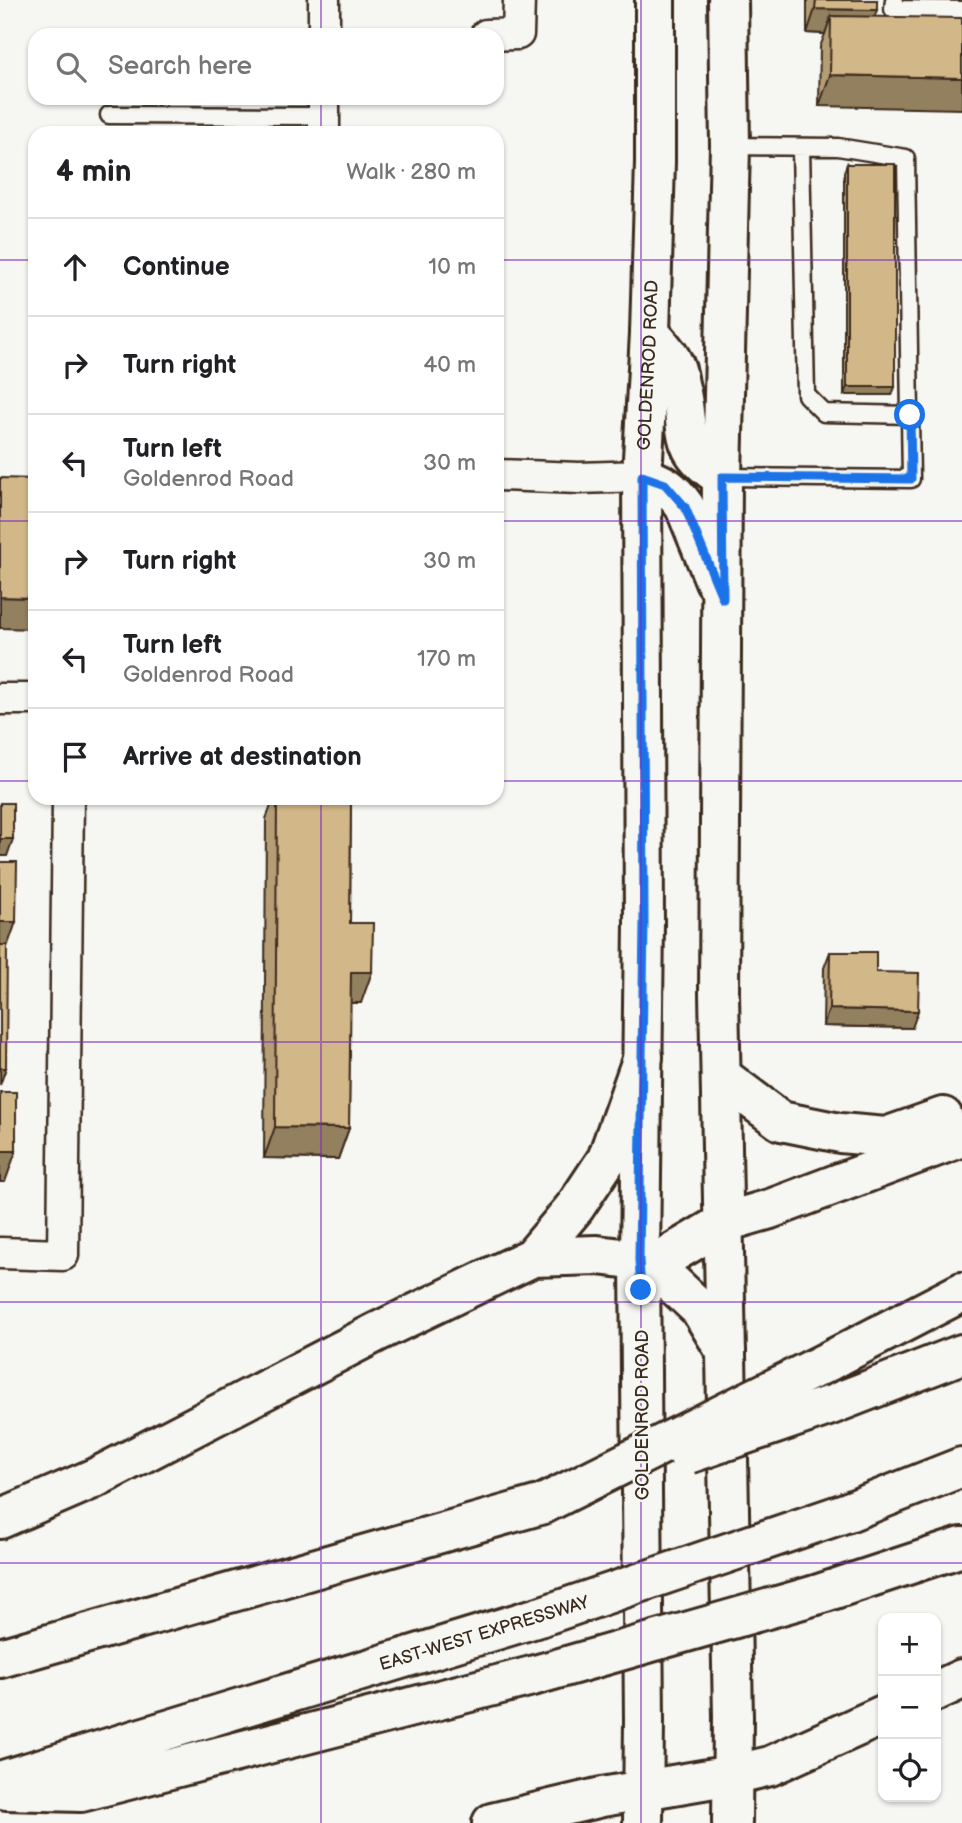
<!DOCTYPE html>
<meta charset="utf-8">
<style>
body{margin:0;font-family:"Balsamiq Sans",sans-serif;background:#f2f2f2;color:#202124}
.controls{position:absolute;right:21px;bottom:21px;display:grid;overflow:hidden;border-radius:14px;box-shadow:0 2px 5px #0004}
.controls button{width:63px;height:63px;display:grid;place-items:center;padding:0;border:0;border-bottom:2px solid #e0e0e0;background:#fff;color:#202124;font:35px sans-serif}
.stop{position:absolute;width:21px;height:21px;margin:-16px;border:5px solid #1a73e8;border-radius:50%;background:#fff}
.stop.end{background:#1a73e8;border-color:#fff;box-shadow:0 2px 7px #0008}
.list{margin:0;padding:0;list-style:none}
h2{display:flex;justify-content:space-between;align-items:center;height:91px;margin:0;padding:0 28px;font-size:30px}
h2 small{font-size:23px;font-weight:400;color:#757577}
.list li{display:grid;grid-template-columns:46px 1fr auto;gap:21px;align-items:center;box-sizing:border-box;height:98px;padding:0 28px;border-top:2px solid #e0e0e0}
.list b{display:block;font-size:26px;white-space:nowrap}
.list p{margin:0;font-size:23px;white-space:nowrap;color:#757577}
.list em{font-size:23px;font-style:normal;color:#757577}
.icon{flex:none;width:38px;height:38px;fill:none;stroke:currentColor;stroke-width:2;stroke-linecap:round;stroke-linejoin:round}
.map{position:relative;flex:none;width:962px;height:1823px;overflow:hidden}
.search{position:absolute;background:#fff;box-shadow:0 2px 5px #0004;left:28px;top:28px;width:476px;height:77px;display:flex;align-items:center;gap:18px;box-sizing:border-box;padding:0 24px;border-radius:21px;color:#757577;font-size:26px}
.panel{position:absolute;background:#fff;box-shadow:0 2px 5px #0004;left:28px;top:126px;width:476px;height:679px;border-radius:21px}
.map>svg:first-child{display:block}
</style>
<div class="map">
<svg width="962" height="1823" viewBox="0 0 962 1823">
<rect width="100%" height="100%" fill="#f6f6f2"/>
<filter id="ink" filterUnits="userSpaceOnUse"><feTurbulence type="fractalNoise" baseFrequency=".0143" numOctaves="2"/><feDisplacementMap in="SourceGraphic" scale="14" xChannelSelector="R" yChannelSelector="G"/><feConvolveMatrix kernelMatrix="1 2 1 2 8 2 1 2 1" color-interpolation-filters="sRGB"/></filter>
<g filter="url(#ink)">
<g fill="none" stroke-linecap="round" stroke-linejoin="round">
<g stroke="#3b2a1e" stroke-width="21">
<path id="service" d="M894 0 893 9 962 10
M109 115 324 116
M801 147 806 395 824 413 910 415
M722 477 911 479 906 158 838 147 730 146"/>
</g>
<g stroke="#3b2a1e" stroke-width="35">
<path id="minor" d="M324 35V0
M486 35 518 34 519 0
M324 133V98
M497 475 579 478 642 476
M0 699H35
M0 1253 63 1255 68 798"/>
</g>
<g stroke="#3b2a1e" stroke-width="44">
<g id="secondary">
<path d="M728 0 730 146 722 477 719 993 733 1717 732 1823"/>
<path d="M650 333C657 342 668 352 673 363 677 369 678 377 679 384 691 428 675 448 722 477"/>
<path d="M642 476C664 484 672 488 685 507L715 581"/>
<path id="s1" d="M643 1823 644 1720 640 1260 644 923 642 476 650 333 655 162V0"/>
</g>
</g>
<g stroke="#3b2a1e" stroke-width="44">
<path id="motorway" d="M721 1076 781 1121 840 1133 886 1137 943 1117
M533 1257 575 1207 607 1159 643 1057
M643 1288 666 1257 725 1222 770 1209 962 1137
M827 1362 962 1292
M828 1406 962 1354
M848 1512 962 1467
M0 1519 95 1478 377 1332 533 1257 597 1255 640 1260 657 1269 700 1309 726 1352
M816 1595 962 1547
M0 1658 543 1504
M936 1691 962 1679
M0 1781 542 1616
M6 1790 81 1792 532 1676
M492 1823 602 1797 732 1775 770 1766 883 1715"/>
</g>
<use href="#service" stroke="#f6f6f2" stroke-width="16"/>
<use href="#minor" stroke="#f6f6f2" stroke-width="30"/>
<use href="#secondary" stroke="#f6f6f2" stroke-width="38"/>
<use href="#motorway" stroke="#f6f6f2" stroke-width="38"/>
<g stroke="#3b2a1e" stroke-width="44" stroke-linecap="butt">
<path id="motorway-bridge" d="M688 1454 828 1406
M543 1504 827 1362
M542 1616 848 1512
M532 1676 816 1595"/>
</g>
<use href="#motorway-bridge" stroke="#f6f6f2" stroke-width="38"/>
</g>
<path fill="#b59d75" stroke="#3b2a1e" stroke-width="2" d="M807 0H877L819 106 820 47 825 34 807 33Z
M847 164 892 395H844V172Z
M274 798H351L350 923 361 1003H350L349 1128 338 1159 264 1158 266 819Z
M830 952 876 972 912 1028 823 1026 824 968Z"/>
<path fill="#93805f" stroke="#3b2a1e" stroke-width="2" d="M815 9 877 10 868 34 831 16 825 34 807 33Z
M830 75 962 78V109L819 106Z
M847 387H895L892 395H844Z
M0 597 35 598V629L0 628Z
M0 839H13L7 856H0Z
M0 922H16L5 953H0Z
M351 972H372L361 1003H340Z
M829 1009 918 1011 912 1028 823 1026Z
M0 1068H6L0 1085Z
M275 1127 349 1128 338 1159 264 1158Z
M0 1151H16L5 1182H0Z"/>
<path fill="#d2b788" stroke="#3b2a1e" stroke-width="2" d="M816 0H877V10L815 9Z
M831 16 962 18V78L830 75Z
M847 164H895V387H847Z
M0 478 35 479V598L0 597Z
M277 798H351L350 923H373L372 972H351L349 1128 275 1127Z
M0 803H13V839H0Z
M0 862H17L16 922H0Z
M0 945H7L6 1068H0Z
M830 952H876V972L919 973 918 1011 829 1009Z
M0 1092H16V1151H0Z"/>
</g>
<g fill="none" stroke-linecap="round" stroke-linejoin="round" filter="url(#ink)">
<path stroke="#1a73e8" stroke-width="9" d="M641 1290 639 1260 644 923 642 476 665 484 685 507 723 599 722 477 911 479 910 415"/>
</g>
<path fill="none" stroke="#7b2cbf" stroke-width="2" stroke-opacity="0.55" d="M321 0V35M641 0V1823M321 98V133M0 260H35M497 260H962M0 521H35M497 521H962M0 781H35M497 781H962M321 798V1823M0 1042H962M0 1302H962M0 1563H962"/>
<g text-anchor="middle" stroke-width="5" stroke-linejoin="round" paint-order="stroke">
<g font-size="18" fill="#3b2a1e" stroke="#f6f6f2">
<text dy="6" stroke="none"><textPath href="#s1" startOffset="1458">GOLDENROD ROAD</textPath></text>
<text transform="translate(642 1415) rotate(-90)" y="6">GOLDENROD ROAD</text>
<text transform="translate(484 1633) rotate(-17)" y="6">EAST-WEST EXPRESSWAY</text>
</g>
</g>
</svg>
<div class="controls">
<button>+</button>
<button>−</button>
<button><svg class="icon" aria-label="locate" viewBox="0 0 24 24"><circle cx="12" cy="12" r="6"/><path d="M12 2v4M12 18v4M2 12h4M18 12h4"/></svg></button>
</div>
<div class="stop" style="left:910px;top:415px"></div>
<div class="stop end" style="left:641px;top:1290px"></div>
<div class="search"><svg class="icon" aria-label="search" viewBox="0 0 24 24"><circle cx="10" cy="10" r="6"/><path d="M15 15l6 6"/></svg>Search here</div>
<section class="panel">
<h2>4 min<small>Walk · 280 m</small></h2>
<ul class="list">
<li><svg class="icon" aria-label="ahead" viewBox="0 0 24 24"><path d="M12 20V5M6 11l6-6 6 6"/></svg><div><b>Continue</b></div><em>10 m</em></li>
<li><svg class="icon" aria-label="right" viewBox="0 0 24 24"><path d="M7 20v-9h11M14 6l5 5-5 5"/></svg><div><b>Turn right</b></div><em>40 m</em></li>
<li><svg class="icon" aria-label="left" viewBox="0 0 24 24"><path d="M17 20v-9H6M10 6l-5 5 5 5"/></svg><div><b>Turn left</b><p>Goldenrod Road</p></div><em>30 m</em></li>
<li><svg class="icon" aria-label="right" viewBox="0 0 24 24"><path d="M7 20v-9h11M14 6l5 5-5 5"/></svg><div><b>Turn right</b></div><em>30 m</em></li>
<li><svg class="icon" aria-label="left" viewBox="0 0 24 24"><path d="M17 20v-9H6M10 6l-5 5 5 5"/></svg><div><b>Turn left</b><p>Goldenrod Road</p></div><em>170 m</em></li>
<li><svg class="icon" aria-label="arrive" viewBox="0 0 24 24"><path d="M6 21V4h12l-3 4 3 4H6"/></svg><div><b>Arrive at destination</b></div></li>
</ul>
</section>
</div>
